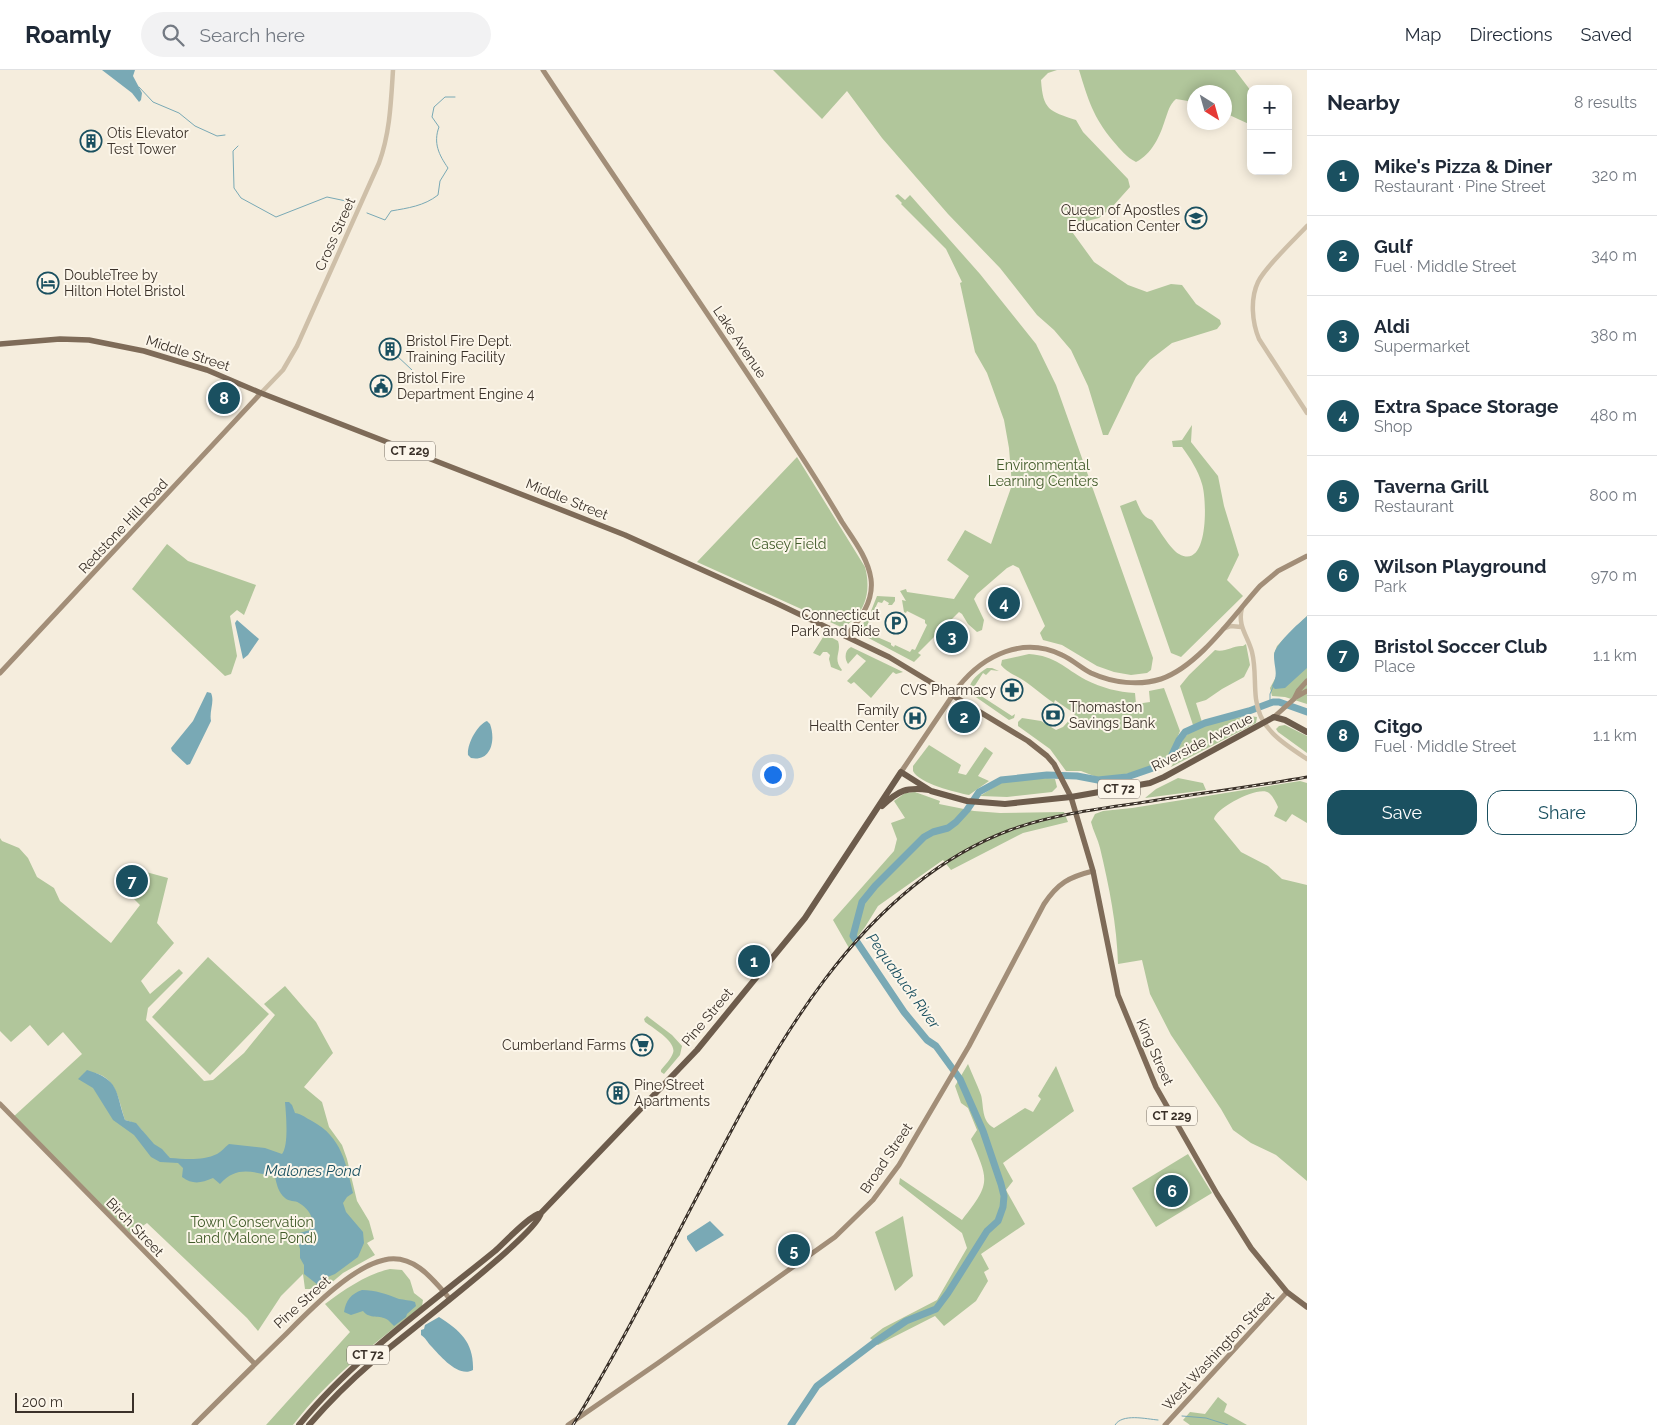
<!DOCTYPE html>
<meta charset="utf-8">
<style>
body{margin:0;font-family:Raleway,sans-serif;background:#f2f2f3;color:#1f2937}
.controls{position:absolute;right:15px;top:15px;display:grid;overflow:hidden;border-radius:10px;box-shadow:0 2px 12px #0003}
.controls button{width:45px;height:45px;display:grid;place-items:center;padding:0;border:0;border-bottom:1px solid #e0e1e3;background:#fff;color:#1f2937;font:25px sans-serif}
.compass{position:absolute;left:1187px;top:15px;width:45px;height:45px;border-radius:50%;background:#fff;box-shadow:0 2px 12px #0003;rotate:143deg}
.scale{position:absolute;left:15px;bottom:12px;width:119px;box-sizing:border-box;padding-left:5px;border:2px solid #3a3129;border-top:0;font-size:14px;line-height:18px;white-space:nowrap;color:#3a3129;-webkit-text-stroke:4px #fcf6ea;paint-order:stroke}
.you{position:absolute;left:772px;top:704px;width:18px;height:18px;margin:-12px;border:4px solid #fff;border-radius:50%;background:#1a73e8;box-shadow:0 0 0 8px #1a73e833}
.badge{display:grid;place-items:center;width:32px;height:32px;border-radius:50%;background:#1a5060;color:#fff;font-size:16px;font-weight:700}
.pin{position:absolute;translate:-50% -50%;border:2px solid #fff;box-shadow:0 1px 5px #0006}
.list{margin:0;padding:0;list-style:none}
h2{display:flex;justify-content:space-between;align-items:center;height:65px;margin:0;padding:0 20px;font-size:21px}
h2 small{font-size:16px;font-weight:400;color:#747a83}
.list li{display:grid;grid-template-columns:32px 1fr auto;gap:15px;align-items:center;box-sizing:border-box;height:80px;padding:0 20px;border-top:1px solid #e0e1e3}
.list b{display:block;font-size:19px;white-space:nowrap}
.list p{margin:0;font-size:16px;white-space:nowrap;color:#747a83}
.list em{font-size:16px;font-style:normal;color:#747a83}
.actions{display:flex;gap:10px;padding:15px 20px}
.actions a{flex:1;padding:11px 0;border:1px solid #1a5060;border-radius:15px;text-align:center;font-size:18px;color:#1a5060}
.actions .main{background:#1a5060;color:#fff}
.icon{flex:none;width:28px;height:28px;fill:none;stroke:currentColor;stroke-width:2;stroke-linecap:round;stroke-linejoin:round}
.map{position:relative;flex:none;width:1307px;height:1355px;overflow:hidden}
header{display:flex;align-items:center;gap:30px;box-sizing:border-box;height:70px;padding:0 25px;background:#fff;border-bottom:1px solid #e0e1e3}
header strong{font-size:24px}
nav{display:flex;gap:28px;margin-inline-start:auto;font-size:18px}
.search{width:350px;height:45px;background:#f2f2f3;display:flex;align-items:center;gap:12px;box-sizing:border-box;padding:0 18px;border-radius:28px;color:#747a83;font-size:19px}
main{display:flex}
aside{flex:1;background:#fff}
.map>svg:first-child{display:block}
</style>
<header>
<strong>Roamly</strong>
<div class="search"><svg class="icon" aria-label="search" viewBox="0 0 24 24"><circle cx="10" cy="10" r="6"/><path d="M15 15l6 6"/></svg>Search here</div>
<nav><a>Map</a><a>Directions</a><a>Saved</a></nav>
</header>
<main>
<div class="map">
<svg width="1307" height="1355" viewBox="0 0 1307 1355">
<rect width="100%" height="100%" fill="#f5eddd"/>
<path fill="#b1c69b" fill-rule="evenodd" d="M773 0H1057L1048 3 1041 10C1043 40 1049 41 1076 50L1083 62 1128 109 1130 117 1113 136 1099 148 1071 155 1070 159 1094 192 1128 215 1147 222 1171 214 1182 215 1196 234 1220 250 1221 254 1217 259 1172 273 1150 290 1136 307 1108 365H1103L1088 316 1071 280 1054 260 1037 245 1000 198 948 144 882 68 847 21 822 49Z
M1079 0H1235L1251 21V55L1225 43 1224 22H1194V32L1176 29C1169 35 1168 42 1165 50 1160 66 1152 84 1136 92 1126 87 1121 80 1113 71 1093 47 1088 29 1079 0Z
M898 124 905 130 910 125 980 204 1036 274 1056 315 1153 588 1151 600 1147 603 1131 605 1114 602 1097 596 1062 575 1043 570 1040 563 1045 556 1019 498 1013 495 1007 498 977 524 974 529 984 550 982 560 977 562 968 554 962 544 959 542 918 583 921 585 914 592 859 563V560L871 541 877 526 895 527V531L892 535H888L889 533 884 530 882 533 878 532 866 558 869 559 868 563 891 573V575L894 577 895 575 910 582 912 579 915 580 927 555 925 553V550L907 541 906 543 904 542 902 530 906 531 900 521 906 519 907 522 954 529 969 506 947 490 965 460 991 474 1012 415 1009 378 1004 350 987 303 975 282 960 213 962 212 946 179 901 134 902 133 895 126Z
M1192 355 1191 372 1218 406 1224 436 1239 485 1227 510 1243 526 1181 587 1171 583 1120 436 1136 430C1140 439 1142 447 1152 450 1159 459 1170 479 1179 484 1209 501 1207 429 1202 414 1198 400 1190 388 1182 377H1173L1172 371 1182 370Z
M797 387 865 497C870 516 868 535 854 549 850 553 846 556 841 557L697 492Z
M167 474 188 491 256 515 244 545 237 540 230 546 237 586 231 604 225 606 132 519Z
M1307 546V634L1285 627 1272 626 1270 618 1277 605 1274 584 1277 576Z
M825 564 838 571C842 582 832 588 842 600L841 601 831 597 829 589 830 585 827 582H823L820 586 813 583Z
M1246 574 1250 595 1244 607 1222 619 1206 630 1196 633 1202 652 1193 655 1180 616 1189 605 1215 580C1225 583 1233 575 1243 576Z
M851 577 903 602 896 604 893 602 871 628 854 612 851 614 847 611 866 591 857 584 848 594C844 588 845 580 851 577Z
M1029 584C1056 586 1064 598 1086 610 1102 618 1118 622 1135 623L1136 634 1150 632 1149 621 1164 618 1180 661 1170 685 1166 690 1151 697 1126 704 1099 708 1081 701H1066L1050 679 1018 656V652L1022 648 1041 651 1056 660 1063 657 1075 644 1055 630 1054 633C1040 624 1030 613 1014 605 1009 602 1005 600 1001 595L1002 590Z
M987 598H992L999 601 991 600 986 605 983 603 974 617 977 619 975 622 1012 646 1015 644 1014 648 1009 650 970 623C967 612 978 604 987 598Z
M1249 646 1257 647 1256 653 1171 697 1173 694 1172 692C1178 684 1179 674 1185 667 1199 651 1229 649 1249 646Z
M1285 655 1307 666V683L1278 662 1276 659 1279 656Z
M929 675 961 695 958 703 966 705 985 677 993 683 978 706 989 711 969 725C955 722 920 714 913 701V696Z
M1047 708 1055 709 1057 717 1052 722 1007 727 980 726 1002 712Z
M1178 708 1203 713 1206 720 1145 728 1156 719Z
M1300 711 1307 713V753L1292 744 1286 752 1274 746 1278 737C1276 733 1273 726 1269 723 1259 715 1216 738 1214 749L1241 782 1268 796 1282 809 1307 815V1111L1276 1085 1251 1073 1233 1060 1221 1039 1171 965 1150 924 1142 890 1118 894C1117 855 1109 816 1100 778 1098 769 1093 761 1091 752L1095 744 1103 741 1132 738Z
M915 722 940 731 939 734 974 741 1000 743 1064 742 1068 752 1023 763 951 800 943 790 878 836 865 857 849 878 833 850 894 781 897 769 891 753 905 748 894 731 905 723Z
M0 768 2 771 19 778 28 788 37 807 54 818 60 831 111 873 140 835 134 829 146 802 168 808 157 853 174 873 141 911 150 924 179 899 183 903 148 938 146 950 204 1011 213 1010 244 983 275 945 264 934 285 916 316 952 333 983 304 1017 322 1032 329 1057 342 1075 347 1089 357 1131 369 1151 374 1169 367 1173 375 1185 343 1203 324 1219H305L303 1204 281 1226 258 1261 247 1248 147 1153 131 1164 12 1048 82 984 63 962 48 976 30 955 11 972 0 961ZM95 1003C117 1008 119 1032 125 1050 144 1055 141 1063 153 1074 159 1079 164 1081 169 1088L115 1043Z
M208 887 269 944 210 1005 152 947Z
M647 946 672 965 682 976 680 985 664 1004 661 1002V1000C665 995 671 989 673 983 677 972 653 958 645 952L644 949Z
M968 994C972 1004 977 1014 981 1025 984 1036 981 1051 994 1058L1025 1038 1033 1042 1041 1029 1038 1026 1056 996 1074 1041 1003 1093 1013 1111 1006 1120 1025 1154 981 1184 989 1199 984 1202 988 1211 976 1231 944 1256 935 1246 878 1275 870 1268 883 1258 937 1230 967 1178 962 1163 899 1114 900 1108 962 1150C991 1113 989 1111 971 1069L977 1060 968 1038 961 1033 955 1016Z
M1188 1084 1212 1123 1156 1157 1132 1118Z
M903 1146 913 1206 895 1221 875 1162Z
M390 1199 402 1200 410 1210 414 1223 423 1230 422 1236C375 1273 330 1307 293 1355H266L350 1262 325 1234C345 1219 367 1204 390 1199Z
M1218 1327 1227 1334 1224 1342 1247 1355H1190L1183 1350 1190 1342 1205 1344Z"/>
<path fill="#79a9b5" d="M102 0H135L133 6 142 23 141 30 139 32 132 23Z
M1307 546V598L1285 618 1275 619 1272 616C1279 603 1274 599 1274 585 1275 574 1298 554 1307 546Z
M237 550 259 569 248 585 243 589 235 553Z
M207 622 211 623C215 632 209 641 211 651L190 694 187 695 172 681 171 678 193 651Z
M487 651 490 654C496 670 491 692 471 688L468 685C467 674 477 655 487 651Z
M87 1000C120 1010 115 1021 125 1050L136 1053 154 1074 162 1079 170 1088C185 1089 203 1091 217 1084 221 1082 225 1077 229 1074L265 1078 282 1084C289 1075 286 1044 285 1032H289L292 1035 295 1043C302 1044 306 1048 312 1051 342 1067 346 1094 353 1123L347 1127 343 1133 346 1142 363 1162 364 1173 358 1187 335 1204 325 1208 318 1215 304 1204V1195L300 1188V1179L296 1164 310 1160C316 1149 309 1139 299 1133 295 1130 289 1132 285 1128 278 1122 277 1115 275 1107 253 1102 237 1095 220 1114L213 1108C201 1113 193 1115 182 1107L183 1098 178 1093 160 1092 151 1087 134 1065 113 1050 93 1018 78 1009Z
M710 1151 724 1165 696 1182 687 1169V1166Z
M362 1220C375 1220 387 1224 399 1229 404 1230 410 1230 415 1232L416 1236 407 1244 406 1247 394 1256C392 1254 390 1252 388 1250 379 1244 370 1250 363 1241L351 1245 344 1242C346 1230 351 1224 362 1220Z
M439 1247C461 1261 474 1273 473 1300 459 1308 441 1287 431 1276 427 1272 426 1268 421 1265V1260L424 1259 425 1255Z"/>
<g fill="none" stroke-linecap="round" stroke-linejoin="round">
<path stroke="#79a9b5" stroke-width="1" d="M139 17 153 32 179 43 195 56 217 66 225 65
M238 76 233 81 234 118 241 128 276 147 327 127 346 131 354 137
M367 143 385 150 391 141C408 138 424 136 438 125L440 111 448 98C439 85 433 73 439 57L432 47 434 37 445 27H455
M396 285 412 300
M1270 633V624L1273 617
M1182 1346 1206 1348 1228 1355
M1115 1355C1122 1343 1146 1349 1158 1350"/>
<path stroke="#79a9b5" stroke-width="7" d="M791 1355 817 1316 875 1272 906 1251 936 1239 948 1223 987 1161 998 1151 1003 1137 1004 1126 1001 1114 983 1061 960 1009 936 976 927 970 904 942 853 866 862 832 875 816 924 767 933 762 948 758 956 752 967 740 979 722 1001 710 1047 705 1077 706 1098 710 1127 707 1153 698 1170 689 1179 670 1185 662 1205 653 1249 641 1273 632H1279L1307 642"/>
<path stroke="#cebfa8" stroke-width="4.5" d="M1307 156C1294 170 1265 197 1258 212 1250 229 1252 252 1259 269L1307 343
M261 323 283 300 297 276 379 93C390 63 391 32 393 0
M1242 538C1237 556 1248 566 1252 582 1256 598 1254 614 1256 629 1259 659 1284 674 1307 689
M1223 559 1231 556 1241 557"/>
<path stroke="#a28e78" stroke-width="5" d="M543 0C627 127 715 252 798 381 813 404 828 428 842 452 853 469 868 488 871 509 874 531 860 550 846 566
M0 603 261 323
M1296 627 1307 621
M1274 647 1294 629 1298 621 1307 611
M901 702 959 616C984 585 1023 566 1062 585 1073 590 1081 598 1091 603 1113 613 1139 616 1161 609 1199 596 1233 546 1260 516L1278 501 1307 486
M0 1034 255 1294
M194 1355C224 1325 254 1295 284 1266 308 1242 351 1197 384 1190 413 1183 433 1209 449 1228
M568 1355 658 1293 835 1167 873 1130 899 1095 969 976 1044 834C1058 813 1069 807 1093 801
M1165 1355 1287 1222"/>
<path stroke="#7e6b58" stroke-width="5.5" d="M0 274 60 269 89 270 144 281 207 300 261 323 554 437 625 465 778 534 889 587 1028 671 1047 686 1054 694 1071 727 1093 801 1118 925 1156 1017 1217 1124 1251 1178 1287 1222 1307 1237"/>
<path stroke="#6d5c4c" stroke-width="6" d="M882 736C899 720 906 717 929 720
M299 1355C353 1288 429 1235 495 1181 505 1172 530 1145 541 1143L697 980 805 848 901 702 931 721 967 731 1005 734 1071 727 1150 713 1164 707 1274 647 1285 650 1307 662
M309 1355C328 1333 349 1312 371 1293 397 1270 537 1165 541 1143"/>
<g stroke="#3a3129" stroke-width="3">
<path id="rail" d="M573 1355C620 1278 660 1197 702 1117 772 981 858 817 1010 760 1051 745 1096 739 1139 733 1195 724 1251 717 1307 707"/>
</g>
<use href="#rail" stroke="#fcf6ea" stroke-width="1" stroke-dasharray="4" stroke-linecap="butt"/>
</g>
<defs>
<g id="building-ring" transform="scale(1.125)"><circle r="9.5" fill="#fcf6ea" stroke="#1a5060" stroke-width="1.5"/><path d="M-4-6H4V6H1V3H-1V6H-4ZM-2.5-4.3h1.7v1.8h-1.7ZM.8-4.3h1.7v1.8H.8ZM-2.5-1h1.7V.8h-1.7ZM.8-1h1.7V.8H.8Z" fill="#1a5060"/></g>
<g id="school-ring" transform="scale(1.125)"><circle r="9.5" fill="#fcf6ea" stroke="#1a5060" stroke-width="1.5"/><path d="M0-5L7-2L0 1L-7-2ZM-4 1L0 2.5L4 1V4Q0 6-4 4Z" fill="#1a5060"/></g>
<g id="hotel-ring" transform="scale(1.125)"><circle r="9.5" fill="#fcf6ea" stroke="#1a5060" stroke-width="1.5"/><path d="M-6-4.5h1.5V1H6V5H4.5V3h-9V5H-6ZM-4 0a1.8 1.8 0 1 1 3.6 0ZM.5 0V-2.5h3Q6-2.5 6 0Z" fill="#1a5060"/></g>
<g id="civic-ring" transform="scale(1.125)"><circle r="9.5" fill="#fcf6ea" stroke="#1a5060" stroke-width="1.5"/><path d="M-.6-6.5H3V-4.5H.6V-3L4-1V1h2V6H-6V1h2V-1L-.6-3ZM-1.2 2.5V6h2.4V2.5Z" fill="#1a5060"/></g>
<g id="parking-ring" transform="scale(1.125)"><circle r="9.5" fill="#fcf6ea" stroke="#1a5060" stroke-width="1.5"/><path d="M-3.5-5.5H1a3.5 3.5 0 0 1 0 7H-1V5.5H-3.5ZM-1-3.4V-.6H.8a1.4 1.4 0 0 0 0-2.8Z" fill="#1a5060"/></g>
<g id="pharmacy-ring" transform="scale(1.125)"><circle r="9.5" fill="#fcf6ea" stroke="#1a5060" stroke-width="1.5"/><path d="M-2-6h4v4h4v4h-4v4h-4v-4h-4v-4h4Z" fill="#1a5060"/></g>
<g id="bank-ring" transform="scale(1.125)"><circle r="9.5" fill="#fcf6ea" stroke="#1a5060" stroke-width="1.5"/><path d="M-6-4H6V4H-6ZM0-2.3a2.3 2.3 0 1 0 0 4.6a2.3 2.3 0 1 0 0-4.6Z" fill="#1a5060"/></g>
<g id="hospital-ring" transform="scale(1.125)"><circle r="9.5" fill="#fcf6ea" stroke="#1a5060" stroke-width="1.5"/><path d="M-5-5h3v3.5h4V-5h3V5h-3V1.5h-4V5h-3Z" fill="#1a5060"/></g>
<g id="supermarket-ring" transform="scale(1.125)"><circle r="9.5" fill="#fcf6ea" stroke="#1a5060" stroke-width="1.5"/><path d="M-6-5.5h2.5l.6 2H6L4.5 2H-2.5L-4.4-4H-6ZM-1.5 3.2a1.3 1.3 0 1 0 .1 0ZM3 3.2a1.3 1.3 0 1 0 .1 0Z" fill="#1a5060"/></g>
</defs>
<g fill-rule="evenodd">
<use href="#building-ring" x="91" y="71"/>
<use href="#school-ring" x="1196" y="148"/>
<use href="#hotel-ring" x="48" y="213"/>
<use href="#building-ring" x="390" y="279"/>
<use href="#civic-ring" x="381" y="316"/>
<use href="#parking-ring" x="896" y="553"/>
<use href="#pharmacy-ring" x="1012" y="620"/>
<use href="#bank-ring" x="1053" y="645"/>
<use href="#hospital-ring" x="915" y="648"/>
<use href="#supermarket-ring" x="642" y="975"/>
<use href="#building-ring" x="618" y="1023"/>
</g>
<g text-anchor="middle" stroke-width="4" stroke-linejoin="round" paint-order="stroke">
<g fill="#fcf6ea" stroke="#746c63" stroke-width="1">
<rect x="385" y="371.5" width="50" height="19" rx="4"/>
<rect x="1098" y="709.5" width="42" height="19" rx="4"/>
<rect x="1147" y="1036.5" width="50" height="19" rx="4"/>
<rect x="347" y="1275.5" width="42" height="19" rx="4"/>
</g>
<g font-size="12" font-weight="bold" fill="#3a3129">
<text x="410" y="385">CT 229</text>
<text x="1119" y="723">CT 72</text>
<text x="1172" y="1050">CT 229</text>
<text x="368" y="1289">CT 72</text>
</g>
<g font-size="14" fill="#3a3129" stroke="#fcf6ea" text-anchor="start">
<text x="107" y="68">Otis Elevator<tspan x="107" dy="16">Test Tower</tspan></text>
<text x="1180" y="145" text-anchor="end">Queen of Apostles<tspan x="1180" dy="16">Education Center</tspan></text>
<text x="64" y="210">DoubleTree by<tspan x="64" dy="16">Hilton Hotel Bristol</tspan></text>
<text x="406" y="276">Bristol Fire Dept.<tspan x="406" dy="16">Training Facility</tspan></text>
<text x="397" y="313">Bristol Fire<tspan x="397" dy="16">Department Engine 4</tspan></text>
<text x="880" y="550" text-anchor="end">Connecticut<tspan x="880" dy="16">Park and Ride</tspan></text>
<text x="996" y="625" text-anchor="end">CVS Pharmacy</text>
<text x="1069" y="642">Thomaston<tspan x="1069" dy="16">Savings Bank</tspan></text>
<text x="899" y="645" text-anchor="end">Family<tspan x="899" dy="16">Health Center</tspan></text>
<text x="626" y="980" text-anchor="end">Cumberland Farms</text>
<text x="634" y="1020">Pine Street<tspan x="634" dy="16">Apartments</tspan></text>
</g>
<g font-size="14" fill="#3a3129" stroke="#fcf6ea">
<text transform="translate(335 164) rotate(-66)" y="5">Cross Street</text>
<text transform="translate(740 272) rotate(56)" y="5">Lake Avenue</text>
<text transform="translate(188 283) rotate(18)" y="5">Middle Street</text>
<text transform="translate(567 429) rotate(22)" y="5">Middle Street</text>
<text transform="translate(123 456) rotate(-47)" y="5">Redstone Hill Road</text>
<text transform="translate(1202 672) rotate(-27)" y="5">Riverside Avenue</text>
<text transform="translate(707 947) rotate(-50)" y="5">Pine Street</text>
<text transform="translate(1155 982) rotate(66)" y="5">King Street</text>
<text transform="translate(886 1088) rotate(-56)" y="5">Broad Street</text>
<text transform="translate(135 1157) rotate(46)" y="5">Birch Street</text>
<text transform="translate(302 1232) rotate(-42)" y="5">Pine Street</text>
<text transform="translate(1218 1281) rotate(-47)" y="5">West Washington Street</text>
</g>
<g font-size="14" fill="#415b2a" stroke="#fcf6ea">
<text x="1043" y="400">Environmental<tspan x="1043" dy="16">Learning Centers</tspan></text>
<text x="789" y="479">Casey Field</text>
<text x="252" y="1157">Town Conservation<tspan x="252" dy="16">Land (Malone Pond)</tspan></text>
</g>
<g font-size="15" font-style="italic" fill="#1a5060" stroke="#fcf6ea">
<text transform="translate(903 911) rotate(54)" y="5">Pequabuck River</text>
<text x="313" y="1106">Malones Pond</text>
</g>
</g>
</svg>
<div class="controls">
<button>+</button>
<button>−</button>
</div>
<svg class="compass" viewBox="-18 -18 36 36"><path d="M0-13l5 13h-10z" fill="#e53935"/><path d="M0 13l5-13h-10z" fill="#747a83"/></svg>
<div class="scale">200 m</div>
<div class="you"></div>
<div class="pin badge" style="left:754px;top:891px">1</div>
<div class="pin badge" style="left:964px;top:647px">2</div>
<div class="pin badge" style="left:952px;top:567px">3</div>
<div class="pin badge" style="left:1004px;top:533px">4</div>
<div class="pin badge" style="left:794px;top:1180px">5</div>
<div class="pin badge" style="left:1172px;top:1121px">6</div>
<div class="pin badge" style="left:132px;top:811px">7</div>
<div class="pin badge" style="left:224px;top:328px">8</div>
</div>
<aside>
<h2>Nearby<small>8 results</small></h2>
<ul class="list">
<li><span class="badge">1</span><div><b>Mike's Pizza &amp; Diner</b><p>Restaurant · Pine Street</p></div><em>320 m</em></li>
<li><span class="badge">2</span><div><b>Gulf</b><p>Fuel · Middle Street</p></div><em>340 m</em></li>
<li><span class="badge">3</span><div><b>Aldi</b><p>Supermarket</p></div><em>380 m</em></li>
<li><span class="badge">4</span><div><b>Extra Space Storage</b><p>Shop</p></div><em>480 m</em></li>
<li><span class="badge">5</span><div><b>Taverna Grill</b><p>Restaurant</p></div><em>800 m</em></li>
<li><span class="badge">6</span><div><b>Wilson Playground</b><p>Park</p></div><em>970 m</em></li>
<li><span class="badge">7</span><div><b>Bristol Soccer Club</b><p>Place</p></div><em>1.1 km</em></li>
<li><span class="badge">8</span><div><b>Citgo</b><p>Fuel · Middle Street</p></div><em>1.1 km</em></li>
</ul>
<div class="actions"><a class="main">Save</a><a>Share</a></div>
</aside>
</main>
